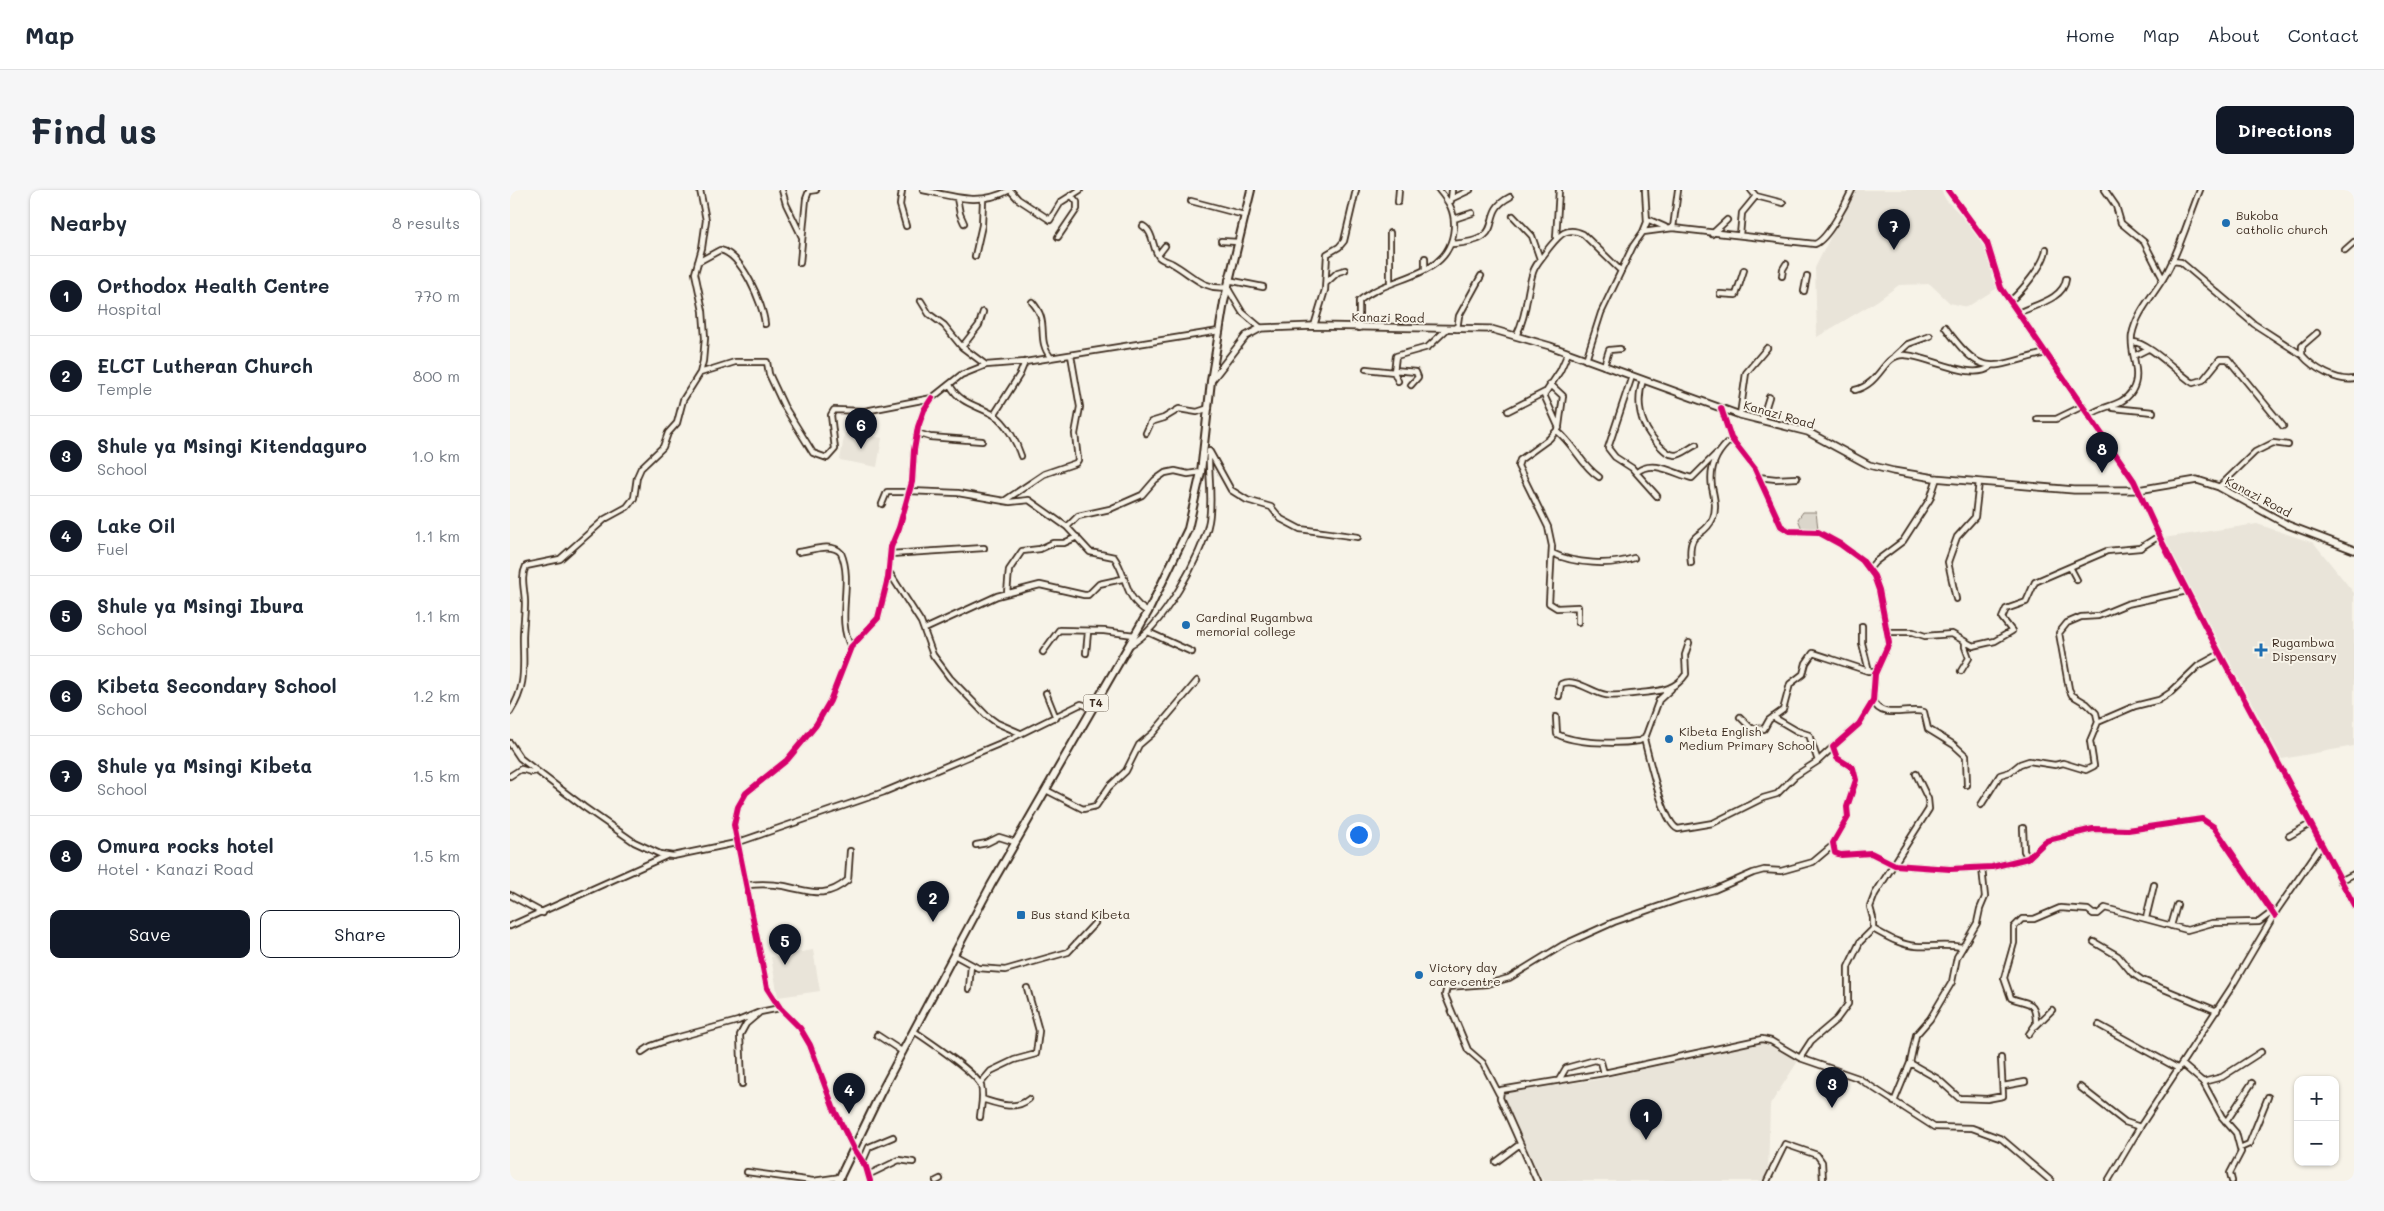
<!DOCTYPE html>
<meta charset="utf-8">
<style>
body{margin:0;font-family:Mali,sans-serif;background:#f6f6f7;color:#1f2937}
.controls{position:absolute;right:15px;bottom:15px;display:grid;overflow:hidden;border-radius:10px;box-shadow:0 1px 4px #0004}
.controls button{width:45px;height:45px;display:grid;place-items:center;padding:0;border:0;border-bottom:1px solid #e0e1e3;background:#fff;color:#1f2937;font:25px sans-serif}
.you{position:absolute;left:848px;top:644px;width:18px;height:18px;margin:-12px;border:4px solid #fff;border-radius:50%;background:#1a73e8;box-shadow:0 0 0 8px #1a73e833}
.badge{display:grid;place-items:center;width:32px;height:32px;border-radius:50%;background:#111827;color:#fff;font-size:16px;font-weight:700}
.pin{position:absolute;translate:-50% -41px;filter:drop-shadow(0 1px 2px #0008)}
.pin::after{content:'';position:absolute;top:26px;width:18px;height:15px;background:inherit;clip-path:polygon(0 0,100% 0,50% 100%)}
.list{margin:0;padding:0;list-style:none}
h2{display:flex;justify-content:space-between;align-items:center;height:65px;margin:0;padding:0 20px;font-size:21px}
h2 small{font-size:16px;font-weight:400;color:#747a83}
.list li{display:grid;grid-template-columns:32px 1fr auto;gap:15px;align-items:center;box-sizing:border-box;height:80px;padding:0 20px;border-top:1px solid #e0e1e3}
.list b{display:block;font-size:19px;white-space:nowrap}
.list p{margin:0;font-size:16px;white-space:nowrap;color:#747a83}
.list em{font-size:16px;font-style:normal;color:#747a83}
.actions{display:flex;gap:10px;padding:15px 20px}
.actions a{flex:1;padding:11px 0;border:1px solid #111827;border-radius:10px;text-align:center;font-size:18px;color:#111827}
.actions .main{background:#111827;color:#fff}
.map{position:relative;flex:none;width:1844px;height:991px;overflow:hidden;border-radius:10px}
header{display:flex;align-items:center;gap:30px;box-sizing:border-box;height:70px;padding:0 25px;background:#fff;border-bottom:1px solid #e0e1e3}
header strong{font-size:24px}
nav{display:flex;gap:28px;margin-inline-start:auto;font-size:18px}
.intro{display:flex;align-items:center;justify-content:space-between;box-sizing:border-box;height:120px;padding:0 30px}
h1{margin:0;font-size:35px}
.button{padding:12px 22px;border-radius:10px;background:#111827;color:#fff;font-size:18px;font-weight:700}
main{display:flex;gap:30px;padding:0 30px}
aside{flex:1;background:#fff;border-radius:10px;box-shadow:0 1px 4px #0004}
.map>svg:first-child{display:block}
</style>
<header>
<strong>Map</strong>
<nav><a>Home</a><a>Map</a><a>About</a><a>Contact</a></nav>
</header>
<div class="intro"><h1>Find us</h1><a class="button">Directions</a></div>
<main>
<aside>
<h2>Nearby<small>8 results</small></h2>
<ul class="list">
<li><span class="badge">1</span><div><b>Orthodox Health Centre</b><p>Hospital</p></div><em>770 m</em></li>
<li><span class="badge">2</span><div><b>ELCT Lutheran Church</b><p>Temple</p></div><em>800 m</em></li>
<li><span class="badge">3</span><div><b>Shule ya Msingi Kitendaguro</b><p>School</p></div><em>1.0 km</em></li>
<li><span class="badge">4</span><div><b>Lake Oil</b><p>Fuel</p></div><em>1.1 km</em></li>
<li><span class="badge">5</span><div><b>Shule ya Msingi Ibura</b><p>School</p></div><em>1.1 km</em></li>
<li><span class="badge">6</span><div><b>Kibeta Secondary School</b><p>School</p></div><em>1.2 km</em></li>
<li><span class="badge">7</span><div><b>Shule ya Msingi Kibeta</b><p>School</p></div><em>1.5 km</em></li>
<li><span class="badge">8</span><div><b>Omura rocks hotel</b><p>Hotel · Kanazi Road</p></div><em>1.5 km</em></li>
</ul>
<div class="actions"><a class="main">Save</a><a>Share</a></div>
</aside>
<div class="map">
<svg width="1844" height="991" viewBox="0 0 1844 991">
<rect width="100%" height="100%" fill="#f7f3e8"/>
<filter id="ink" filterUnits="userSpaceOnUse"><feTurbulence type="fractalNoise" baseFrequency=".02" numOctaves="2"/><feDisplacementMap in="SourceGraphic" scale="10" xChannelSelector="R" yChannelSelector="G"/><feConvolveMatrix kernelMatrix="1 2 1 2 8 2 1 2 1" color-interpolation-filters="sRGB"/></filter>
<g filter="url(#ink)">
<path fill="#e9e4d9" d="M1344 0H1431L1436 10 1461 35 1478 65 1483 80 1481 87 1489 97 1457 117 1440 113 1420 94 1389 95 1367 111 1307 147 1305 78Z
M335 241 372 248 367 277 330 270Z
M1747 334 1804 353 1844 403V556L1772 569 1653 348Z
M303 760 310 801 268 807 261 767Z
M1246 853H1253L1261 856 1288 871 1260 915 1258 984 1253 991H1033L992 908 995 902 1085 890Z"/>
<path fill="#dbd6cb" stroke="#8b8074" d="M1293 322H1306L1308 339H1292L1288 329Z"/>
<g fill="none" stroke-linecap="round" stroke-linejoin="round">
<g stroke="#3b2a1e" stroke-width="8">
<path id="minor" d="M272 0 276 14 292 47
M392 0 390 15 396 36
M413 0C445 7 469 16 500 0
M500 0 508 9 540 30 551 12 570 0
M1438 0 1477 53 1491 98 1624 291 1652 352 1694 434 1844 715
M1595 0 1606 16 1611 33 1634 52 1653 89
M1246 6 1273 13
M447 8 450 24 454 33
M941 9 960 0
M681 11 734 25
M941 11 942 0
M888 12 889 0
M1003 26 1022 46 1030 69
M944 29 962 23
M1137 29 1155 37
M633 36C644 42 642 58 649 67 653 71 659 71 663 74 681 84 694 101 717 97L732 122 751 138
M1163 38 1168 0
M1133 42 1163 38 1305 54C1318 49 1336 13 1342 0
M1202 44 1217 30
M1230 45 1232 23 1246 6 1241 0
M548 47 567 19V12L561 5
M1046 48 1049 0
M711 51 728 52
M942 54C1002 50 966 24 1000 7
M1835 60 1844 52
M648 65 655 56
M465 66 472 35 473 10
M915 68V79
M1662 71 1671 72 1744 134 1792 165
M188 72 210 60C232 64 253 114 255 134
M290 73 296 9 299 1 306 0
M1272 86 1273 79 1276 74
M718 90 753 97
M816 93 828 82 835 80
M880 94V43
M1294 101 1297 86
M1210 104 1226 105 1234 80
M411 111 419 124 434 135 452 157 476 175
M1500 111C1511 102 1535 74 1536 59
M522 112C541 133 525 148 541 168
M1508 123C1524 115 1554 109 1556 89
M804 136 815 100 817 64 829 57 834 51 846 0
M1435 137C1474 191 1480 176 1536 163
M849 138V111C882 83 940 90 944 38 945 21 939 12 929 0
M947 139 949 126 971 86
M1807 143 1792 156V165C1803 178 1827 192 1844 189
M1006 146C1017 125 1016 104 1023 82 1026 73 1033 67 1038 59 1048 47 1055 35 1073 44L1111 81
M1622 152C1637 151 1669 184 1683 193L1693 190 1710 169H1718L1773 236
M452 157 469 135 473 122
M1058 163 1050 181 1034 205 1049 238 1039 249 1010 270 1008 276 1038 337 1042 356 1039 413 1047 418 1068 417V432
M1385 166 1398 154 1420 146
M1624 166 1638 159
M1076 170 1091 123 1123 56 1133 42 1137 32 1135 0
M1094 176 1099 160 1110 159
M856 179 884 182
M884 180 906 182 908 187 901 195
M190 183 225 172H257L259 184 274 216 303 263 317 268 325 259 321 225 324 220 355 221 422 208 451 185 476 175 515 172 709 141
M1122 186 1098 258 1105 267 1122 278 1147 306
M1133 190C1125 215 1130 236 1149 255 1153 259 1158 265 1165 265 1172 265 1179 258 1186 255
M888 191 884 182 886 166 918 157 937 139
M1040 194 1053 206 1049 236
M440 195C450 214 467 215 484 225 496 232 507 253 511 266
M1345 200C1371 194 1373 165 1393 165 1414 164 1461 192 1480 177
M1211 218 1221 248 1245 279 1271 336 1279 341 1308 342 1330 354 1352 370 1364 386 1369 400 1379 453 1365 484 1363 511 1349 534 1323 557 1327 568 1343 578 1346 590 1337 617 1338 627 1323 653 1325 663 1331 665 1361 663 1385 675 1440 679 1482 677 1518 668 1536 651 1542 649 1583 639 1618 640 1692 629 1704 637 1765 726
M1603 218 1643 222
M998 221 1035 202
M484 225 510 184 515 172
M1230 225 1236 183 1257 158
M1580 225C1594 214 1611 218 1622 201 1633 183 1619 163 1622 145 1627 120 1646 103 1657 82 1671 56 1679 27 1690 0
M1252 229 1259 207
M1527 229H1546L1573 216
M1047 241C1064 254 1071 275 1089 287
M407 243 420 247 472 251
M636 243 641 232 654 228 669 219 687 222 699 218
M700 262 721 300 737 310 761 317 771 329 790 339 848 347
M1127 282C1143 269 1165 284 1182 288L1206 264
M1248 287 1266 289 1287 288
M1709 297 1745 262 1763 253 1778 255
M399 301 448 303 500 312 519 310 557 337 580 362 604 367C618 386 613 408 638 422
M494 311 534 284 566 273 568 270 565 244 570 217 561 165
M372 314 377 302H399
M557 337 568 326 600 319 632 305 645 290 655 283 665 281 678 284 691 282
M288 362C300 361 322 352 331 363 344 393 325 428 341 457
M1042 363C1064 374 1101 376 1124 368
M380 364 474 358
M1181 373C1177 337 1193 351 1203 328 1207 317 1204 307 1202 297 1199 277 1207 261 1222 249
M1560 377 1567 390
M1359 379 1365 372 1393 351 1420 309 1427 288
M379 382 411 432 423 465 440 488 476 525 487 533 510 543
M497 403 499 380 512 361 530 359 543 353H554L567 347
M1446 409 1438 372 1447 347 1465 327 1469 292
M1352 436V453L1359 481
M415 439 487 406 530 395 574 405H578L589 394 612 389
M638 442 682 462
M1378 442H1403L1415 446 1442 444 1463 456 1485 451 1502 441 1492 428 1496 419 1516 412 1525 392 1597 361 1630 358 1649 346
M620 455C651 439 693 365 699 331 703 308 698 284 699 261
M533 462 549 440 594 441 624 445
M576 463 578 442
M1451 481 1459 468 1455 457V452
M536 503 546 528
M1049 506 1051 494C1065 487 1082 503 1096 505 1109 507 1118 504 1131 503 1148 501 1165 501 1176 484L1175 465 1179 453
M1363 511C1372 531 1398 517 1414 522L1418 539 1444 555 1456 566 1457 595
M0 522C17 496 13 477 13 448 13 436 15 425 15 413 15 400 10 388 16 376L50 369 95 329 117 317 124 308 127 287 131 278 153 257 158 243 167 233 173 210 190 183 193 171 195 148 193 121 185 83 192 58 196 30 190 0
M1046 527 1047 544C1065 554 1108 554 1129 551L1135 548 1149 510 1161 499
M1230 527 1241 538 1254 539 1259 530 1273 520 1280 494 1293 484 1296 473 1303 463 1358 481H1366
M1263 527 1287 541 1299 545 1308 571
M1588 532 1625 516 1649 510 1661 502 1688 476 1710 464
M1134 549C1139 567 1153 633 1168 639L1203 633 1253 608 1267 604 1285 586 1308 571 1323 557
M0 553 10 568 74 617 124 652 150 664 163 666 226 653 374 602 496 551 571 514 583 518
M0 586 11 579 21 582 26 581
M536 600 573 619 586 616 599 597 616 581 629 555 643 543 687 491
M1471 615 1490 585 1500 582 1510 574 1519 571 1545 575 1553 573 1576 580 1584 576 1580 551 1588 532 1586 523 1577 514 1562 505 1559 499 1549 443 1557 433 1571 427 1588 426 1617 414 1677 401
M1513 638 1514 661 1518 668
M1779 646 1800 634
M466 655 477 653 489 647 505 652
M1830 691 1844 684
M238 695C250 694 262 694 274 696 300 701 315 710 338 690L340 661
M0 705 33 723
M1636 728 1644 695
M0 736 156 666
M1661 736 1667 715
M1363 739C1376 746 1390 755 1406 756 1422 757 1436 754 1452 757
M1584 752 1608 766 1622 783 1632 790 1707 821
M444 765 468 778 495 780 558 762 585 733
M459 799 461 775
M1589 835 1669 879
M1526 836 1542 820
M404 841C417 850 466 882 471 896 474 905 471 917 470 927
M1519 844 1526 834C1526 809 1518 815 1501 808L1494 788 1504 753V737L1512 729H1524L1550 718 1578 720 1583 724H1588L1595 718 1677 740 1702 733 1749 732 1761 723
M367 845 393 862
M132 862 141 856 158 850 228 831 250 822 270 818
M1290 868 1301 851 1327 829 1338 814V777L1350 752 1363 739V728L1360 717 1365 704 1419 619 1418 609 1406 584
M1400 873 1428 889 1449 908 1477 909 1493 906 1491 868
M1672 874 1693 892 1712 927 1726 943 1731 962 1720 983 1722 991
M1049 890 1056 878 1085 870 1091 872 1094 883
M1693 892 1712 887 1751 862
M232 894 230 845 236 834 249 823
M470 894 481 881 504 870 526 864 529 841 517 798
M1493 896 1515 892
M1570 897 1615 932 1630 937
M989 904 973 873 958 860 935 805 937 797 977 794 999 788 1053 755 1104 732 1170 709 1204 700 1243 683 1254 680 1271 681 1303 672 1322 656
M472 909C488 914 505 921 519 909
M1384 912 1400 873 1406 845 1420 829 1442 792 1447 767 1467 733 1470 719 1475 707 1472 678
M1716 932 1742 893
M1730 958 1739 954 1758 907
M353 971 359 957 383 947
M986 972 1010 954
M237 982 303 991 331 987
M358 985 389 970 403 972
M360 991 356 977 344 959 323 917 300 855 290 838 270 818 257 798 224 635 228 617 236 603 277 570 306 535 320 511 341 457 368 428 378 388 381 357 389 338 402 292 404 260 408 237 414 220 422 208
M426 991 430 989
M1027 991 990 908 991 900 1094 883 1252 849 1261 851 1290 868 1348 888 1424 937 1462 938 1492 949 1541 991
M1257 991 1275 954 1307 965 1312 972 1313 991
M1598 991 1630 937 1721 798 1767 720 1811 656"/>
</g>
<g stroke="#3b2a1e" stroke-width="9">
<path id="major" d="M701 191 736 146 751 138 804 136 981 139 1040 156 1230 225 1298 242 1359 275 1383 281 1424 288 1564 300H1628L1687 290 1709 297 1778 335 1844 360"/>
</g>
<g stroke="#3b2a1e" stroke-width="10">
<path id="highway" d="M328 991 371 902 481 695 638 422 678 339 691 282 701 191 714 112 741 0"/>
</g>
<use href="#minor" stroke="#f7f3e8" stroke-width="4.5"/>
<use href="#major" stroke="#f7f3e8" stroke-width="5.5"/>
<use href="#highway" stroke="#f7f3e8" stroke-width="6"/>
<g stroke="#f7f3e8" stroke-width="9">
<path id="cycleway" d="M1438 0 1477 53 1491 98 1624 291 1652 352 1694 434 1844 715
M1211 218 1221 248 1245 279 1271 336 1279 341 1308 342 1330 354 1352 370 1364 386 1369 400 1379 453 1365 484 1363 511 1349 534 1323 557 1327 568 1343 578 1346 590 1337 617 1338 627 1323 653 1325 663 1331 665 1361 663 1385 675 1440 679 1482 677 1518 668 1536 651 1542 649 1583 639 1618 640 1692 629 1704 637 1765 726
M360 991 356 977 344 959 323 917 300 855 290 838 270 818 257 798 224 635 228 617 236 603 277 570 306 535 320 511 341 457 368 428 378 388 381 357 389 338 402 292 404 260 408 237 414 220 422 208"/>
</g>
<use href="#cycleway" stroke="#d6006c" stroke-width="6"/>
</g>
</g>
<g fill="#1f6fb2" stroke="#f7f3e8" stroke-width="2">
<circle cx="1716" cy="33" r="5"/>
<circle cx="676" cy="435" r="5"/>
<path d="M1748.5 452.5h5v5h5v5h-5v5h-5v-5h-5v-5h5z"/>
<circle cx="1159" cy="549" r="5"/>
<rect x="506" y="720" width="10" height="10" rx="2.5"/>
<circle cx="909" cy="785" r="5"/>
</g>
<g text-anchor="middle" stroke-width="4" stroke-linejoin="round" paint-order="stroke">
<rect fill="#f7f3e8" stroke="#73665b" stroke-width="1" x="573.5" y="504.5" width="25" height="17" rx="4"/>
<g font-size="11" font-weight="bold" fill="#3b2a1e">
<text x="586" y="517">T4</text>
</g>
<g font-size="12" fill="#3b2a1e" stroke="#f7f3e8" text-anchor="start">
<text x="1726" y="30">Bukoba<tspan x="1726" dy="14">catholic church</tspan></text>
<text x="686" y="432">Cardinal Rugambwa<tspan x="686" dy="14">memorial college</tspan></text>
<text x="1762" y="457">Rugambwa<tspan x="1762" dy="14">Dispensary</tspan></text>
<text x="1169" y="546">Kibeta English<tspan x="1169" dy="14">Medium Primary School</tspan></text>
<text x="521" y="729">Bus stand Kibeta</text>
<text x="919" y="782">Victory day<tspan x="919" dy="14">care centre</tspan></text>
</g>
<g font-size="12" fill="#3b2a1e" stroke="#f7f3e8">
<text transform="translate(878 128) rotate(1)" y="4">Kanazi Road</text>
<text transform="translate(1269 225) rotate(16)" y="4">Kanazi Road</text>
<text transform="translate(1748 307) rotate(28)" y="4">Kanazi Road</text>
</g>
</g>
</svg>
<div class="controls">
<button>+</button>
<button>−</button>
</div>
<div class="you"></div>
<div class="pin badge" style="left:1136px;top:950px">1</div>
<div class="pin badge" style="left:423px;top:732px">2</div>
<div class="pin badge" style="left:1322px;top:918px">3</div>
<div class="pin badge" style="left:339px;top:924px">4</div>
<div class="pin badge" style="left:275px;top:775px">5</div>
<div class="pin badge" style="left:351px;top:259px">6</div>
<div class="pin badge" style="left:1384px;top:60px">7</div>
<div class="pin badge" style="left:1592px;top:283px">8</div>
</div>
</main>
